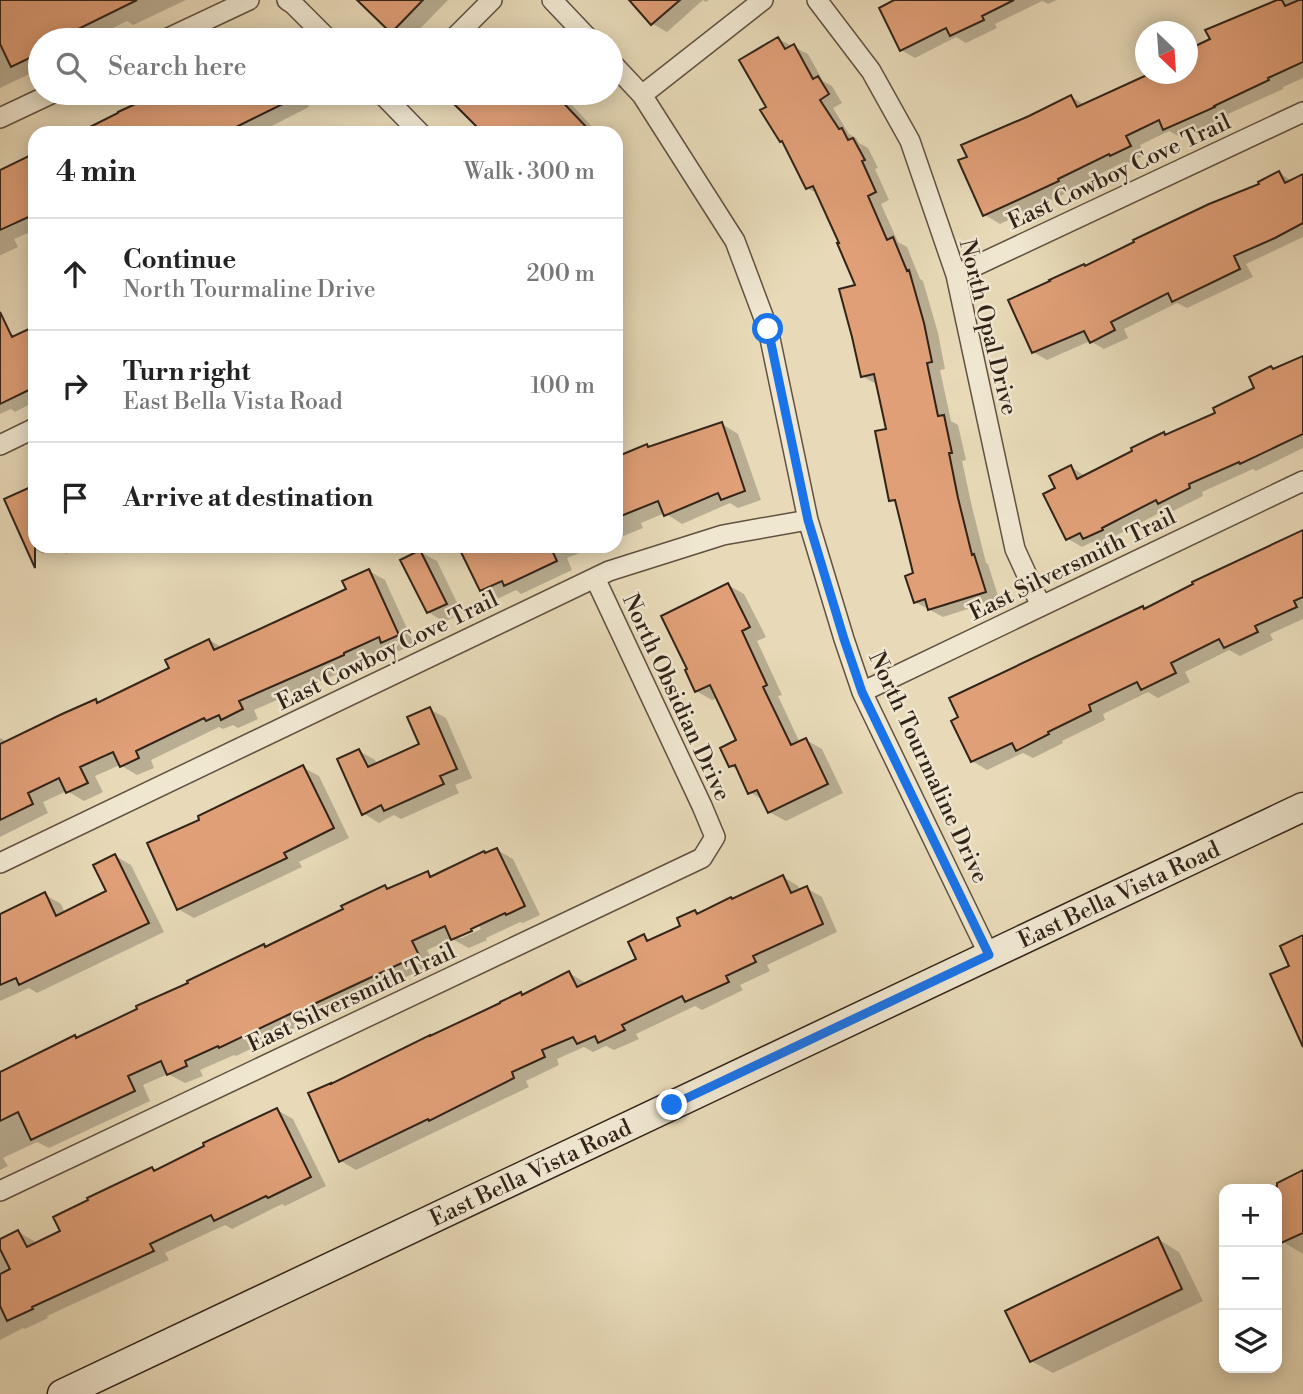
<!DOCTYPE html>
<meta charset="utf-8">
<style>
body{margin:0;font-family:"Libre Bodoni",serif;background:#f2f2f2;color:#222}
.controls{position:absolute;right:21px;bottom:21px;display:grid;overflow:hidden;border-radius:14px;box-shadow:0 4px 18px #0003}
.controls button{width:63px;height:63px;display:grid;place-items:center;padding:0;border:0;border-bottom:2px solid #e0e0e0;background:#fff;color:#222;font:35px sans-serif}
.compass{position:absolute;left:1135px;top:21px;width:63px;height:63px;border-radius:50%;background:#fff;box-shadow:0 4px 18px #0003;rotate:155deg}
.stop{position:absolute;width:21px;height:21px;margin:-16px;border:5px solid #1a73e8;border-radius:50%;background:#fff}
.stop.end{background:#1a73e8;border-color:#fff;box-shadow:0 2px 7px #0008}
.list{margin:0;padding:0;list-style:none}
h2{display:flex;justify-content:space-between;align-items:center;height:91px;margin:0;padding:0 28px;font-size:30px}
h2 small{font-size:23px;font-weight:400;color:#767676}
.list li{display:grid;grid-template-columns:46px 1fr auto;gap:21px;align-items:center;box-sizing:border-box;height:112px;padding:0 28px;border-top:2px solid #e0e0e0}
.list b{display:block;font-size:26px;white-space:nowrap}
.list p{margin:0;font-size:23px;white-space:nowrap;color:#767676}
.list em{font-size:23px;font-style:normal;color:#767676}
.icon{flex:none;width:38px;height:38px;fill:none;stroke:currentColor;stroke-width:2;stroke-linecap:round;stroke-linejoin:round}
.map{position:relative;flex:none;width:1303px;height:1394px;overflow:hidden}
.search{position:absolute;background:#fff;box-shadow:0 4px 18px #0003;left:28px;top:28px;width:595px;height:77px;display:flex;align-items:center;gap:18px;box-sizing:border-box;padding:0 24px;border-radius:38px;color:#767676;font-size:26px}
.panel{position:absolute;background:#fff;box-shadow:0 4px 18px #0003;left:28px;top:126px;width:595px;height:427px;border-radius:21px}
.map>svg:first-child{display:block}
</style>
<div class="map">
<svg width="1303" height="1394" viewBox="0 0 1303 1394">
<rect width="100%" height="100%" fill="#e8dab8"/>
<filter id="stains"><feTurbulence type="fractalNoise" baseFrequency=".00286" numOctaves="4"/><feColorMatrix values="0 0 0 0 .2 0 0 0 0 .09 0 0 0 0 .02 0 0 0 .5 -.17"/></filter>
<radialGradient id="worn" r=".72"><stop offset=".6" stop-color="#630" stop-opacity="0"/><stop offset="1" stop-color="#630" stop-opacity=".3"/></radialGradient>
<path fill="#0003" fill-rule="evenodd" d="M3 0H186L133 25 127 21 89 40H40V69L0 88V2Z
M367 0H448L409 40 392 31Z
M632 0H709L706 2 703 0 667 32 653 24Z
M894 0H1057L1048 4 1042 1 995 24 997 28 966 43 956 37 915 58 901 50Z
M1281 0H1303V78L1283 87V89L1228 114 1229 116 1180 137 1169 131 1140 145 1145 155 1127 164 1124 162 1072 188 1073 190 1000 224 985 215 1071 97 1085 105 1153 74H1188Z
M778 39 808 54 823 81 832 86 842 103 833 108 849 134 856 138 859 143 868 148 878 168 875 169 889 200 881 204 898 242 907 247 920 279 923 281 938 333 945 369 940 370 951 421 958 425 966 460 962 461 972 507 986 563 988 564 999 599 943 617 915 602V574L898 504 891 500 888 430 876 384 862 376 858 286 820 195 807 188 785 143 781 141 768 108Z
M165 93H302L309 107 258 133H82Z
M461 93H548L551 96 554 94 570 103 598 133H487L453 100Z
M35 156V230L14 239 18 247 1 255H0V171Z
M1279 173 1292 181 1303 175V237L1246 264 1253 277 1187 308 1177 303 1124 329 1128 338 1104 349 1090 341 1047 360 1033 352 1087 267 1261 185Z
M35 328V395L31 397 34 402 15 412 11 409 0 414V334L9 333 16 337Z
M1303 358V448L1256 471 1253 469 1202 492 1203 496 1173 511 1169 508 1115 536 1116 538 1099 546 1092 542 1082 547 1068 539 1058 489 1071 467 1085 476 1167 436 1218 414 1256 389 1271 368 1275 370Z
M722 424 738 434 761 500 738 508 730 503 682 524 665 513 641 523 643 528 616 539V465L647 446 651 448Z
M35 487V546H84L66 554 57 548 43 554 27 545Z
M1303 532V619L1270 634 1273 640 1240 656 1229 650 1185 672 1190 682 1158 698 1148 692 1103 714 1105 720 1062 741 1063 743 1033 758 1023 753 987 770 972 761 1143 608 1146 610Z
M460 546H598L567 558 572 570 521 594 516 590 497 599 481 590Z
M420 552 437 561 462 613 444 622 428 612Z
M369 571 385 580 414 644 399 651 392 647 359 662 360 664 254 710 258 719 238 728 233 725 223 729 219 727 151 760 154 768 137 775 120 765 95 776 103 792 84 801 67 791 43 802 48 813 0 837V738L7 742 96 701 100 703 171 669 209 640 223 648 348 590Z
M728 585 744 594 766 637 757 641 782 695 778 696 800 743 806 740 822 749 843 793 786 821 769 812 764 801 750 792 740 771 731 766 738 741 718 698 712 700 696 691Z
M429 709 446 718 472 778 455 785 459 793 401 819 394 815 379 823 363 813 359 751 375 760 377 765 421 745Z
M302 767 319 776 349 838 299 862 302 867 194 918 178 909 202 820Z
M497 850 513 859 540 915 523 923 520 922 486 938 487 940 469 948 452 939 427 950 434 964 331 1012 310 1024 307 1022 236 1056 234 1055 200 1070 203 1076 185 1083 168 1074 143 1085 150 1101 49 1148 37 1142 3 1158 8 1166 0 1170V1070L6 1071 75 1037 78 1039 264 946 267 948 345 910 385 887 391 890 427 873 434 877ZM479 926 481 929 462 938H453Z
M115 856 131 865 164 932 37 993 29 988 0 1001V916L44 894 61 904 65 913 108 892Z
M783 877 798 886 801 891 806 888 822 897 837 932 767 965 770 971 740 985 743 990 702 1010 695 1006 636 1034 639 1039 614 1050 606 1046 593 1052 584 1047 557 1059 559 1065 526 1081 529 1087 356 1170 341 1161 521 994 524 996 569 973 584 982 586 985 638 959 644 936 651 941 682 926 695 912 700 914Z
M277 1110 293 1119 326 1186 285 1206 282 1204 232 1229 225 1225 165 1253 169 1260 47 1316 48 1318 25 1329 23 1328 0 1340V1241L18 1232 34 1241 36 1245 62 1232 152 1169 156 1172Z
M1303 1172V1254L1283 1242 1277 1230V1189H1267Z
M1158 1239 1179 1252 1203 1301 1053 1373 1031 1361Z"/>
<path fill="#e09f77" stroke="#322318" stroke-width="2" d="M0 0H137L56 40H40V53L11 67 0 44Z
M357 0H423L391 33Z
M629 0H680L651 25Z
M894 0H1014L982 16 984 20 950 36 946 28 900 51 879 8Z
M1277 0H1282L1285 6 1299 0H1303V62L1268 78 1269 80 1214 106 1215 107 1163 130 1159 120 1126 136 1131 146 1110 156 1109 154 1058 179 1059 181 983 216 958 160 967 157 961 145 1029 116 1071 95 1077 107 1149 74H1187V50L1210 39 1205 30Z
M778 37 785 49 794 44 813 79 818 76 829 94 820 100 839 129 842 128 848 140 853 138 865 160 862 161 876 192 868 196 887 240 893 237 907 271 909 270 924 323 932 362 927 363 938 416 944 415 952 453H949L958 498 972 555 974 554 986 592 928 610 925 599 914 603 905 576 913 573 895 500 889 501 875 431 886 429 874 374 861 377 852 337 839 289 855 285 837 243H839L813 186 806 189 782 141 780 142 760 110 766 107 739 60Z
M159 93H305L234 128 236 133H78L118 113V112Z
M443 93H554L592 133H483Z
M35 153V214L0 230V170Z
M1279 171 1285 183 1303 174V223L1275 238 1234 256 1240 269 1172 302 1168 293 1111 322 1115 330 1090 343 1084 331 1032 353 1008 300 1050 281 1049 280 1084 264 1085 266 1134 242 1133 240 1209 204 1259 184 1258 182Z
M0 312 12 337 35 326V387L0 404Z
M1303 356V434L1240 464 1239 462 1189 484 1190 488 1158 504 1156 500 1102 528 1103 530 1083 539 1080 533 1066 540 1043 494 1055 488 1049 476 1071 465 1077 479 1132 451 1131 448 1164 432 1165 435 1215 413 1213 408 1254 388 1249 377 1271 366 1273 369Z
M722 422 745 491 721 500 718 493 664 516 658 501 616 518V457L647 444 648 447Z
M35 485V568L4 499Z
M1303 530V597L1294 601 1297 607 1255 626 1258 632 1224 648 1219 639 1171 663 1176 673 1141 690 1137 682 1089 705 1091 711 1048 732 1049 734 1016 751 1012 743 971 762 951 721 958 717 949 698 1143 606 1144 609 1193 584 1192 582Z
M458 546H550L557 561 504 586 502 581 480 591Z
M420 550 447 604 427 613 400 560Z
M369 569 399 635 381 643 379 637 344 653V655L239 701 243 709 221 720 219 715 206 721 204 718 136 751 139 758 120 767 113 752 80 767 88 783 66 793 59 778 28 793 33 804 0 820V744L62 714 96 699 97 703 169 668 165 660 209 639 214 650 329 597 346 589 342 581Z
M728 583 750 627 742 631 767 685 763 687 791 745 806 738 828 784 768 813 757 790 748 794 735 765 729 767 720 748 736 740 710 685 695 692 685 670 687 669 661 616Z
M430 707 457 769 440 776 444 784 384 811 381 805 362 815 337 759 359 749 368 767 419 744 407 717Z
M303 765 334 828 284 853 287 858 177 910 147 843 199 820 198 816Z
M497 848 525 906 506 915 505 913 471 929 472 931 451 940 445 926 412 941 419 955 314 1004 293 1016 292 1013 219 1048 218 1046 185 1061 187 1066 167 1075 161 1061 128 1076 135 1091 31 1140 18 1112 0 1121V1072L75 1035 76 1038 137 1009 136 1006 188 983 187 981 264 944 265 947 343 909 341 906 385 885 387 889 428 871 430 877 484 851 485 853Z
M115 854 149 923 19 985 16 978 0 985V914L45 892 56 916 106 891 93 865Z
M783 875 791 893 807 886 823 924 753 956 756 962 726 976 729 982 685 1002 682 996 622 1025 625 1030 598 1043 595 1036 577 1044 573 1037 542 1050 545 1057 512 1072 514 1078 429 1121 428 1119 339 1162 308 1093 331 1083V1084L430 1035V1036L500 1003V1002L521 992 522 995 569 971 577 987 636 959 628 942 644 934 647 941 680 926 677 918 695 910 697 914 731 897 732 899Z
M1303 935V1047L1270 974 1289 966 1280 946Z
M277 1108 311 1177 268 1198 266 1196 214 1221 211 1215 150 1244 154 1251 32 1307 33 1309 7 1321 0 1306V1274L10 1269 0 1249V1239L18 1230 27 1247 60 1231 53 1217 88 1200 87 1198 152 1167 154 1171 204 1146 203 1143Z
M1303 1170V1233L1281 1243 1277 1234V1183Z
M1158 1237 1182 1289 1030 1362 1005 1311Z"/>
<g fill="none" stroke-linecap="round" stroke-linejoin="round">
<g stroke="#605140" stroke-width="22">
<path id="street" d="M287 0 293 4 329 40
M552 0 590 40
M817 0 871 71 910 141 956 275 1015 549 1041 606
M164 40 249 0
M452 40 492 0
M611 62 642 95 735 241 768 329 808 520 844 639 862 692 989 955
M381 93 420 133
M642 95 763 0
M0 118 53 93
M956 275 1303 112
M0 445 35 428
M862 692 1303 481
M0 863 609 571 723 535 808 520
M0 1191 702 858 715 837 702 806 595 578"/>
</g>
<g stroke="#322318" stroke-width="31">
<g id="secondary">
<path id="s1" d="M62 1394 1303 807"/>
</g>
</g>
<use href="#street" stroke="#f0e7d1" stroke-width="19"/>
<use href="#secondary" stroke="#f0e7d1" stroke-width="28"/>
</g>
<g fill="none" stroke-linecap="round" stroke-linejoin="round">
<path stroke="#1a73e8" stroke-width="9" d="M672 1105 989 955 862 692 844 639 808 520 768 329"/>
</g>
<g text-anchor="middle" stroke-width="5" stroke-linejoin="round" paint-order="stroke">
<g font-size="23" fill="#322318" stroke="#f0e7d1">
<text transform="translate(1119 171) rotate(-25)" y="8">East Cowboy Cove Trail</text>
<text transform="translate(989 327) rotate(76)" y="8">North Opal Drive</text>
<text transform="translate(1072 564) rotate(-26)" y="8">East Silversmith Trail</text>
<text transform="translate(387 650) rotate(-26)" y="8">East Cowboy Cove Trail</text>
<text transform="translate(677 697) rotate(65)" y="8">North Obsidian Drive</text>
<text transform="translate(929 767) rotate(65)" y="8">North Tourmaline Drive</text>
<text dy="8" stroke="none"><textPath href="#s1" startOffset="1169">East Bella Vista Road</textPath></text>
<text transform="translate(351 997) rotate(-25)" y="8">East Silversmith Trail</text>
<text dy="8" stroke="none"><textPath href="#s1" startOffset="518">East Bella Vista Road</textPath></text>
</g>
</g>
<rect width="100%" height="100%" filter="url(#stains)"/>
<rect width="100%" height="100%" fill="url(#worn)"/>
</svg>
<div class="controls">
<button>+</button>
<button>−</button>
<button><svg class="icon" aria-label="layers" viewBox="0 0 24 24"><path d="M12 4l9 5-9 5-9-5zM3 14l9 5 9-5"/></svg></button>
</div>
<svg class="compass" viewBox="-18 -18 36 36"><path d="M0-13l5 13h-10z" fill="#e53935"/><path d="M0 13l5-13h-10z" fill="#767676"/></svg>
<div class="stop" style="left:768px;top:329px"></div>
<div class="stop end" style="left:672px;top:1105px"></div>
<div class="search"><svg class="icon" aria-label="search" viewBox="0 0 24 24"><circle cx="10" cy="10" r="6"/><path d="M15 15l6 6"/></svg>Search here</div>
<section class="panel">
<h2>4 min<small>Walk · 300 m</small></h2>
<ul class="list">
<li><svg class="icon" aria-label="ahead" viewBox="0 0 24 24"><path d="M12 20V5M6 11l6-6 6 6"/></svg><div><b>Continue</b><p>North Tourmaline Drive</p></div><em>200 m</em></li>
<li><svg class="icon" aria-label="right" viewBox="0 0 24 24"><path d="M7 20v-9h11M14 6l5 5-5 5"/></svg><div><b>Turn right</b><p>East Bella Vista Road</p></div><em>100 m</em></li>
<li><svg class="icon" aria-label="arrive" viewBox="0 0 24 24"><path d="M6 21V4h12l-3 4 3 4H6"/></svg><div><b>Arrive at destination</b></div></li>
</ul>
</section>
</div>
